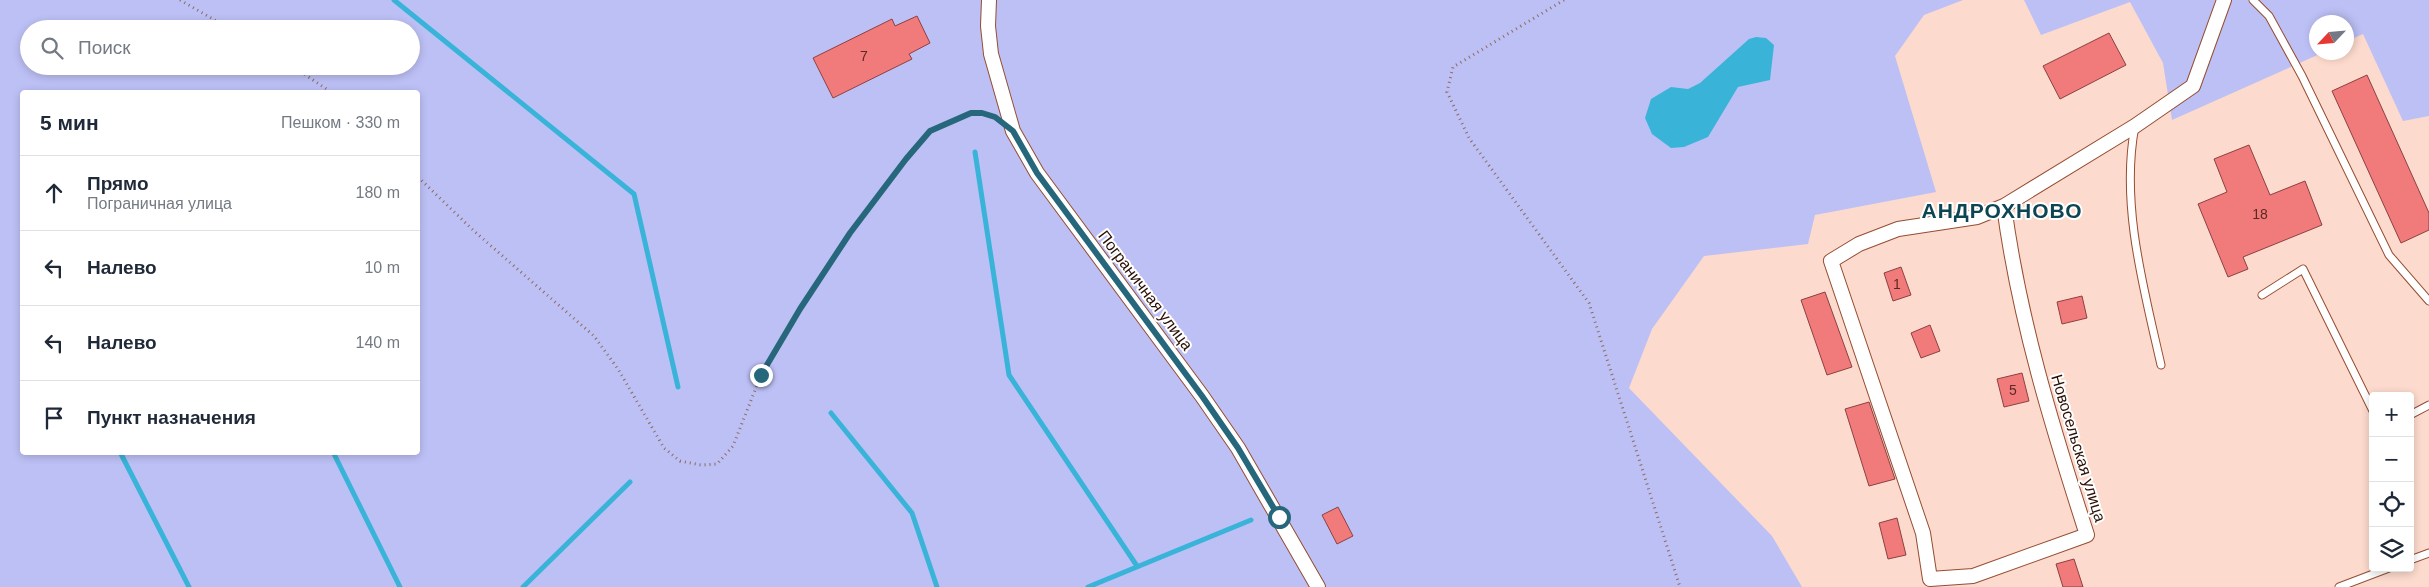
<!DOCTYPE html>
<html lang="ru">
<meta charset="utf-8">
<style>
body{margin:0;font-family:Helvetica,sans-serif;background:#f6f6f7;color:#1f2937}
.controls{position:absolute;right:15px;bottom:15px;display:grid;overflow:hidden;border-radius:5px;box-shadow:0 2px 8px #0003}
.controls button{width:45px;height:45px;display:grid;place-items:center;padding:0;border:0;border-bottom:1px solid #e0e1e3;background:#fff;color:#1f2937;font:25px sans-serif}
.compass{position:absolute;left:2309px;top:15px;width:45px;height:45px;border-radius:50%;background:#fff;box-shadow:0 2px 8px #0003;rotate:244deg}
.stop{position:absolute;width:15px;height:15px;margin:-11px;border:4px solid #26677b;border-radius:50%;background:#fff}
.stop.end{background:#26677b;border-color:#fff;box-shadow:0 1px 5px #0008}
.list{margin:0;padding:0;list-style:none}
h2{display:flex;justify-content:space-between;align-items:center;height:65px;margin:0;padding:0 20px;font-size:21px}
h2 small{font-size:16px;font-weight:400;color:#747a83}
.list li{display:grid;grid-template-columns:32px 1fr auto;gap:15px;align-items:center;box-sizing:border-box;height:75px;padding:0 20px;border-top:1px solid #e0e1e3}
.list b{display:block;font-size:19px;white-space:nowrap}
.list p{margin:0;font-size:16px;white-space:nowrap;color:#747a83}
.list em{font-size:16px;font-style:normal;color:#747a83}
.icon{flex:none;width:28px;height:28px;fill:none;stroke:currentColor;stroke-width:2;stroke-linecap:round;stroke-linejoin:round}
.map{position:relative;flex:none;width:2429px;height:587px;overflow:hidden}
.search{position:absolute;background:#fff;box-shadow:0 2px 8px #0003;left:20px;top:20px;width:400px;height:55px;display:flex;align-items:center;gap:12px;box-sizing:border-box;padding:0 18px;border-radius:28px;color:#747a83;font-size:19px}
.panel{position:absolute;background:#fff;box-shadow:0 2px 8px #0003;left:20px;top:90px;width:400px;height:365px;border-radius:5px}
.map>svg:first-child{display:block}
</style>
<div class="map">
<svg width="2429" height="587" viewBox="0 0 2429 587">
<rect width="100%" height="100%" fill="#fcdacd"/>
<path fill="#bdc0f5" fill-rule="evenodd" d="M0 0H1963L1924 15 1895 56 1936 192 1815 215 1808 244 1704 256 1652 329 1629 388 1772 536 1802 587H0ZM29 29H411V66H29ZM22 92H418V452H22Z
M2024 0H2429V116L2403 121 2363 34 2347 41 2346 22H2316V52L2322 53 2172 120 2163 63 2130 2 2041 35Z"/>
<path fill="#39b4d8" d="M1756 37 1766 38 1774 45 1770 80 1738 87 1708 137 1684 147 1671 148 1652 134 1645 118 1651 99 1671 87 1688 89 1700 83 1749 39Z"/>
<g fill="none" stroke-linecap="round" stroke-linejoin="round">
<path stroke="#39b4d8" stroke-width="5" d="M394 0 634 194 678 387
M975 152 1009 375 1137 566
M831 413 912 513 937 587
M120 452 189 587
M333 452 400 587
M523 587 630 482
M1088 587 1251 520"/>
</g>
<path fill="#f17b7b" stroke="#8d4041" d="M917 16 930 43 909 54 912 59 833 98 813 58 892 19 895 26Z
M2109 33 2126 65 2060 99 2043 66Z
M2367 75 2429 213V230L2401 243 2332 91Z
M2249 145 2270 195 2305 181 2322 225 2243 257 2248 269 2228 277 2198 204 2227 192 2214 159Z
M1901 267 1911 295 1893 301 1884 273Z
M1825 292 1852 367 1827 375 1801 300Z
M2082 296 2087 318 2062 324 2057 302Z
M1930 325 1940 351 1921 358 1911 333Z
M2022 373 2029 401 2004 407 1997 379Z
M1869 402 1895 479 1869 486 1845 409Z
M1338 507 1353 536 1337 544 1322 515Z
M1897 518 1906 555 1888 559 1879 523Z
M2074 559 2083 587H2063L2056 564Z"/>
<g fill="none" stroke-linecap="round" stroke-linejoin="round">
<g stroke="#944d31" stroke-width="9">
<path id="lane" d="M2253 0 2269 16 2302 76 2389 255 2429 301
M2135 126C2120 204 2144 289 2161 365
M2262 295 2303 269 2373 411
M2410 415 2429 405
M2410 560 2429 553
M2339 587 2389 568"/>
</g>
<g stroke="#944d31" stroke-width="16">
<path id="street" d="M989 0 988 26 991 54 1013 131 1037 173 1202 396 1238 448 1318 587
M2004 206C2019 319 2052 426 2087 535L1973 576 1930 579 1923 533 1831 261 1859 244 1898 229 1977 217 2004 206 2135 126 2193 86 2224 0"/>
</g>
<path stroke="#8c6c61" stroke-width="3" stroke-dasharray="1 4" stroke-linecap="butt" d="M180 0 230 29
M1564 0 1453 67 1447 92 1469 138 1589 303 1680 587
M292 66 331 92
M418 177 474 231 594 336 618 369 664 448 680 461 701 465 717 464 733 446 761 375 800 309 850 233 906 159 930 131 971 113H982L994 116"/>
<use href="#lane" stroke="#fff" stroke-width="7"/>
<use href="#street" stroke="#fff" stroke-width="14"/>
</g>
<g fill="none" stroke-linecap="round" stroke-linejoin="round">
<path stroke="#26677b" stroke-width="6" d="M761 375 800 309 850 233 906 159 930 131 971 113H982L995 117 1013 131 1037 173 1202 396 1238 448 1279 517"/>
</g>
<g text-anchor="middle" stroke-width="4" stroke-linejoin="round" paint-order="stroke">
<g font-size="14" fill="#5c2922">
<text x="864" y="61">7</text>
<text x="2260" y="219">18</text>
<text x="1897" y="289">1</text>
<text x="2013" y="395">5</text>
</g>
<g font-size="16" fill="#2b0e04" stroke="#fff">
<text transform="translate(1146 290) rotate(53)" y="6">Пограничная улица</text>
<text transform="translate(2079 448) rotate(73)" y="6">Новосельская улица</text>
</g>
<g font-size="21" font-weight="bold" letter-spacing="1" fill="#0e4554" stroke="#fff">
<text x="2002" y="218">АНДРОХНОВО</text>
</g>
</g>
</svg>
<div class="controls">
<button>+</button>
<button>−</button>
<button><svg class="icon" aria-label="locate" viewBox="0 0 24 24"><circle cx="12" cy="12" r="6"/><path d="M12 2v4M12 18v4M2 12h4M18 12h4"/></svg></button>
<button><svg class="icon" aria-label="layers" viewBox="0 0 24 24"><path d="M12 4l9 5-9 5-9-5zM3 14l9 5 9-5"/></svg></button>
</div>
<svg class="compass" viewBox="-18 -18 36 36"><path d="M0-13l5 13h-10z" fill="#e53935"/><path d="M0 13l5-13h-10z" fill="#747a83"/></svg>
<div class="stop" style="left:1279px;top:517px"></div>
<div class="stop end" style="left:761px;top:375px"></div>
<div class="search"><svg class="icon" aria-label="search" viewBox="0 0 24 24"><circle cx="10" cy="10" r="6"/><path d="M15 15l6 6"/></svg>Поиск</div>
<section class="panel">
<h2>5 мин<small>Пешком · 330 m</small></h2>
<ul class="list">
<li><svg class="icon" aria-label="ahead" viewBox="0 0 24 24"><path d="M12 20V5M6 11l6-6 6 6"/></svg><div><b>Прямо</b><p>Пограничная улица</p></div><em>180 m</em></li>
<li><svg class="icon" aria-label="left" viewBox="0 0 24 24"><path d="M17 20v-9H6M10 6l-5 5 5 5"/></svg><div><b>Налево</b></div><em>10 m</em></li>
<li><svg class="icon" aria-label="left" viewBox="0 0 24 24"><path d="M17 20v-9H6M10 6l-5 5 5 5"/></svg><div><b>Налево</b></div><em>140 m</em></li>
<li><svg class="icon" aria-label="arrive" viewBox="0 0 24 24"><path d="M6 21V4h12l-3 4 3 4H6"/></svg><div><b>Пункт назначения</b></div></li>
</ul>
</section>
</div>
